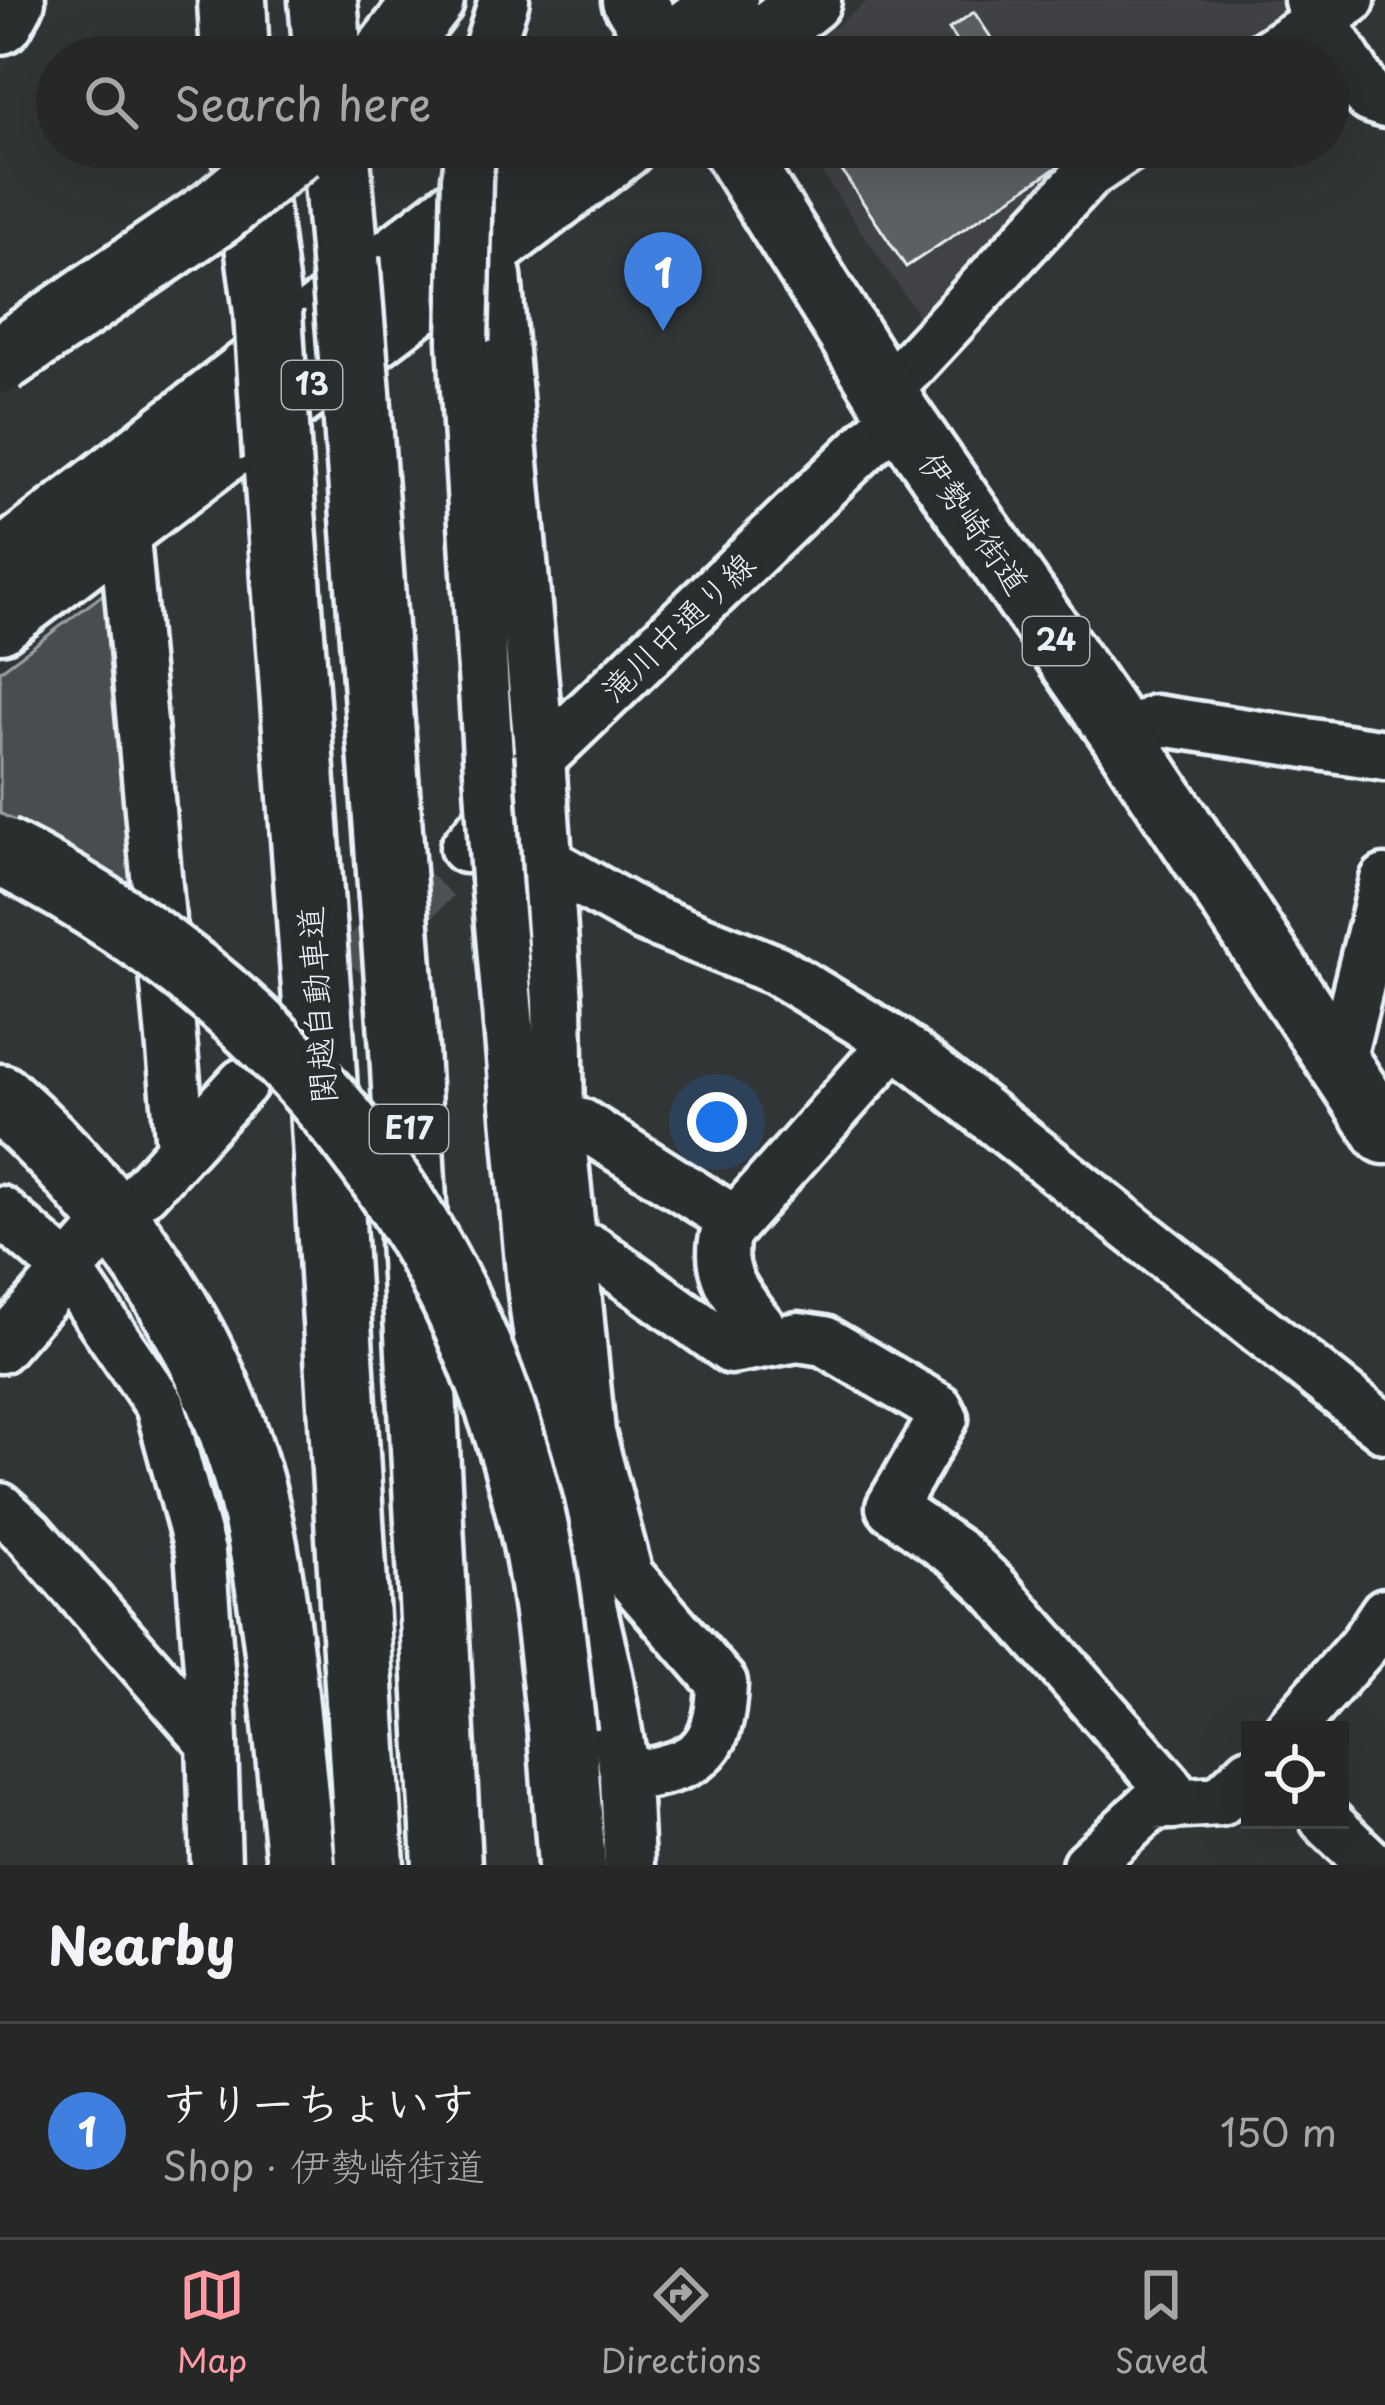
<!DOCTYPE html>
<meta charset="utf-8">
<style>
body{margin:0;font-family:"Playpen Sans","Klee One",sans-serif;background:#2e3030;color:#f1f3f6}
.controls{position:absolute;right:36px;bottom:36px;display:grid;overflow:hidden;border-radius:0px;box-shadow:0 12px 48px #0002}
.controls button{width:108px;height:108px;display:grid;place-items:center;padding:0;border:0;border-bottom:3px solid #424445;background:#262828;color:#f1f3f6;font:60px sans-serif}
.you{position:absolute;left:717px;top:1122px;width:42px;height:42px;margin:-30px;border:9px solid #fff;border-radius:50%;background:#1a73e8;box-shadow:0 0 0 18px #1a73e833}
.badge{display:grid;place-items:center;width:78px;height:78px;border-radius:50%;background:#ff9aa2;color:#fff;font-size:39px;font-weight:700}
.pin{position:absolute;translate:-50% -99px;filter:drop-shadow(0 3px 6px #0008)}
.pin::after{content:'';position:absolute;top:63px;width:42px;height:36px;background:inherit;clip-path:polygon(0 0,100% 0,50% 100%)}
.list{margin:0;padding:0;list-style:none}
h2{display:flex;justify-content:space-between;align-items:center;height:156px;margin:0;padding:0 48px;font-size:51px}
h2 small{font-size:39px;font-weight:400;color:#a4a6a8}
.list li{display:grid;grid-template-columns:78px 1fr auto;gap:36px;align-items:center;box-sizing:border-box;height:216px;padding:0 48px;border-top:3px solid #424445}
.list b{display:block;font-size:45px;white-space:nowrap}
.list p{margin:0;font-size:39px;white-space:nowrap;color:#a4a6a8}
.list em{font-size:39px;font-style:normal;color:#a4a6a8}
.icon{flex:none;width:66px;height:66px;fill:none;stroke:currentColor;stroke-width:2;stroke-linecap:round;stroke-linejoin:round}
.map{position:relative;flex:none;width:1385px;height:1865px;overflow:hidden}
.search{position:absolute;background:#262828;box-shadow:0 12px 48px #0002;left:36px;right:36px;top:36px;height:132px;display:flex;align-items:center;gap:30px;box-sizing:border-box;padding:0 42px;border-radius:66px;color:#a4a6a8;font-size:45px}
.sheet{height:372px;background:#262828}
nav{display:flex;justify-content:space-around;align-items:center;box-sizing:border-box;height:168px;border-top:3px solid #424445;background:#262828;font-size:33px;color:#a4a6a8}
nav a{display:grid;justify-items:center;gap:6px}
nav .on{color:#ff9aa2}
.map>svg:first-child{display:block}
</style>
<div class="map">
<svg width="1385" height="1865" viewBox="0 0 1385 1865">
<rect width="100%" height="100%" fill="#323536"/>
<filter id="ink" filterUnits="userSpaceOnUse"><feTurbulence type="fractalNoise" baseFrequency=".00833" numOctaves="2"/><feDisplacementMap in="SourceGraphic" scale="24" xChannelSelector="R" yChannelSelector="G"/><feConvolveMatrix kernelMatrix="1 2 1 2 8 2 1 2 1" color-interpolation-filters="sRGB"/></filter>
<g filter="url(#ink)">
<path fill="#3f4244" d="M869 0H1290L1292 3 1212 57H796Z
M804 147H1080L920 318Z"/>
<path fill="#494d4f" stroke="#989fa4" stroke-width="3" d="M113 587 134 885 0 813V671Z"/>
<path fill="#5c6063" stroke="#e8f1f8" stroke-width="3" d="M974 12 1004 57H967L949 29Z
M852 147H1064L1071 158 906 267 834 159Z"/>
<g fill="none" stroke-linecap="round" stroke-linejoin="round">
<path stroke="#4d5153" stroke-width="48" stroke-dasharray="48 24" stroke-linecap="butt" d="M304 1019 465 848"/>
<g stroke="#e8f1f8" stroke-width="57">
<path id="minor" d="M1309 0 1370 98 1385 103
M486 57 504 0
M1263 57 1350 0
M496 275 540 759 557 1001 559 1119 590 1433 628 1575 722 1683C720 1760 692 1765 625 1778
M463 341 488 756
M888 390 1088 174 1128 147
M124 527 181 1147
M1123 737 1155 720 1385 755
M465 848 540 759 899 414
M545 861 644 917 776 970 895 1042 1385 1428
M496 879 532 1285 551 1431 607 1675 625 1778 629 1865
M1339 1065 1385 880
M559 1119 582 1124 735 1221
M144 1191 243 1083
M0 1211 67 1269 160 1405 200 1552 210 1680 216 1865
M572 1250H592L731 1349 798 1337 824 1341 938 1408 943 1418 891 1507 958 1554 994 1588 1168 1786 1174 1804
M771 1341C745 1304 713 1279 726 1232L895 1042
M0 1348 95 1240
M0 1508 29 1534 212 1743
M1289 1730 1363 1646 1385 1613
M1325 1820 1372 1865
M1087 1865 1152 1805 1220 1801 1250 1772"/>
</g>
<g stroke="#e8f1f8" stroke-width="69">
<path id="major" d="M633 0 671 57
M654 57 727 0
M739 57 810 0
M732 147 899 414 1123 737 1385 1133
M0 563 537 147
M0 622 624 147"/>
</g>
<g stroke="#e8f1f8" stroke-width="75">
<path id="highway" d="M232 0 235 57
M323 0 328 57
M0 20 11 0
M386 57 430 0
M246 147 268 312
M335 147 345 259
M356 394 404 1049 447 1865
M277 457 320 1042 370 1865
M0 1098C126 1210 223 1353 258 1520 281 1633 289 1750 301 1865
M562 1733 572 1865"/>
</g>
<use href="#minor" stroke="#2a2d2e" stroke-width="48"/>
<use href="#major" stroke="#2a2d2e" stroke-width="60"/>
<use href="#highway" stroke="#2a2d2e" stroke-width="66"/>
<g stroke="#e8f1f8" stroke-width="57" stroke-linecap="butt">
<path id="minor-bridge" d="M463 341 467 178 472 147
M488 756 496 879"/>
</g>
<g stroke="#e8f1f8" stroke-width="75" stroke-linecap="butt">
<path id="highway-bridge" d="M345 259 356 394
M268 312 277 457
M0 360 217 212 296 147
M0 851C265 984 451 1201 525 1491 546 1570 553 1652 562 1733"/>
</g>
<use href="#minor-bridge" stroke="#2a2d2e" stroke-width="48"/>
<use href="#highway-bridge" stroke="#2a2d2e" stroke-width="66"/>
</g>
</g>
<g text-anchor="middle" stroke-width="12" stroke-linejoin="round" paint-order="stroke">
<g fill="#2a2d2e" stroke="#afb6bb" stroke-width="3">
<rect x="282" y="361" width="60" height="48" rx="9"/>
<rect x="1023" y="617" width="66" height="48" rx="9"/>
<rect x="370" y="1105" width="78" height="48" rx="9"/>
</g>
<g font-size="30" font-weight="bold" fill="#e8f1f8">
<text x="312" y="395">13</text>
<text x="1056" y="651">24</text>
<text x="409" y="1139">E17</text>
</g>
<g font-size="33" fill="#e8f1f8" stroke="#2a2d2e">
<text transform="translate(974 523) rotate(55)" y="12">伊勢崎街道</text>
<text transform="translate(678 627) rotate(-44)" y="12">滝川中通り線</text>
<text transform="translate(317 1005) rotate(-94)" y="12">関越自動車道</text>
</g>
</g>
</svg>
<div class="controls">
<button><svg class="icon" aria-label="locate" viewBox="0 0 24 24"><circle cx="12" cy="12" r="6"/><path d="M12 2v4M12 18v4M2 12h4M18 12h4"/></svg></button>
</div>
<div class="you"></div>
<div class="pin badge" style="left:663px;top:331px;background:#3f7fe0">1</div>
<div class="search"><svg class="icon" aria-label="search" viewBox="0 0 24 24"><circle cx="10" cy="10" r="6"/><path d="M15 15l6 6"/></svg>Search here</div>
</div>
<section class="sheet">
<h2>Nearby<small></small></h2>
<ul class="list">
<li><span class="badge" style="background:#3f7fe0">1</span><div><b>すりーちょいす</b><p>Shop · 伊勢崎街道</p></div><em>150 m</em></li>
</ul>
</section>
<nav>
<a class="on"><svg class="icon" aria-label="map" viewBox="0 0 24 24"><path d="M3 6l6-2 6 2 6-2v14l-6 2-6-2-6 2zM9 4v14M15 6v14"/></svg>Map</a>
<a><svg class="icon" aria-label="directions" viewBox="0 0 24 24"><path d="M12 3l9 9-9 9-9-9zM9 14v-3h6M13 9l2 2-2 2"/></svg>Directions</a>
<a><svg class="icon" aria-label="saved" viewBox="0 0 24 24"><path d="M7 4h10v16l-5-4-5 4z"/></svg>Saved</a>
</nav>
